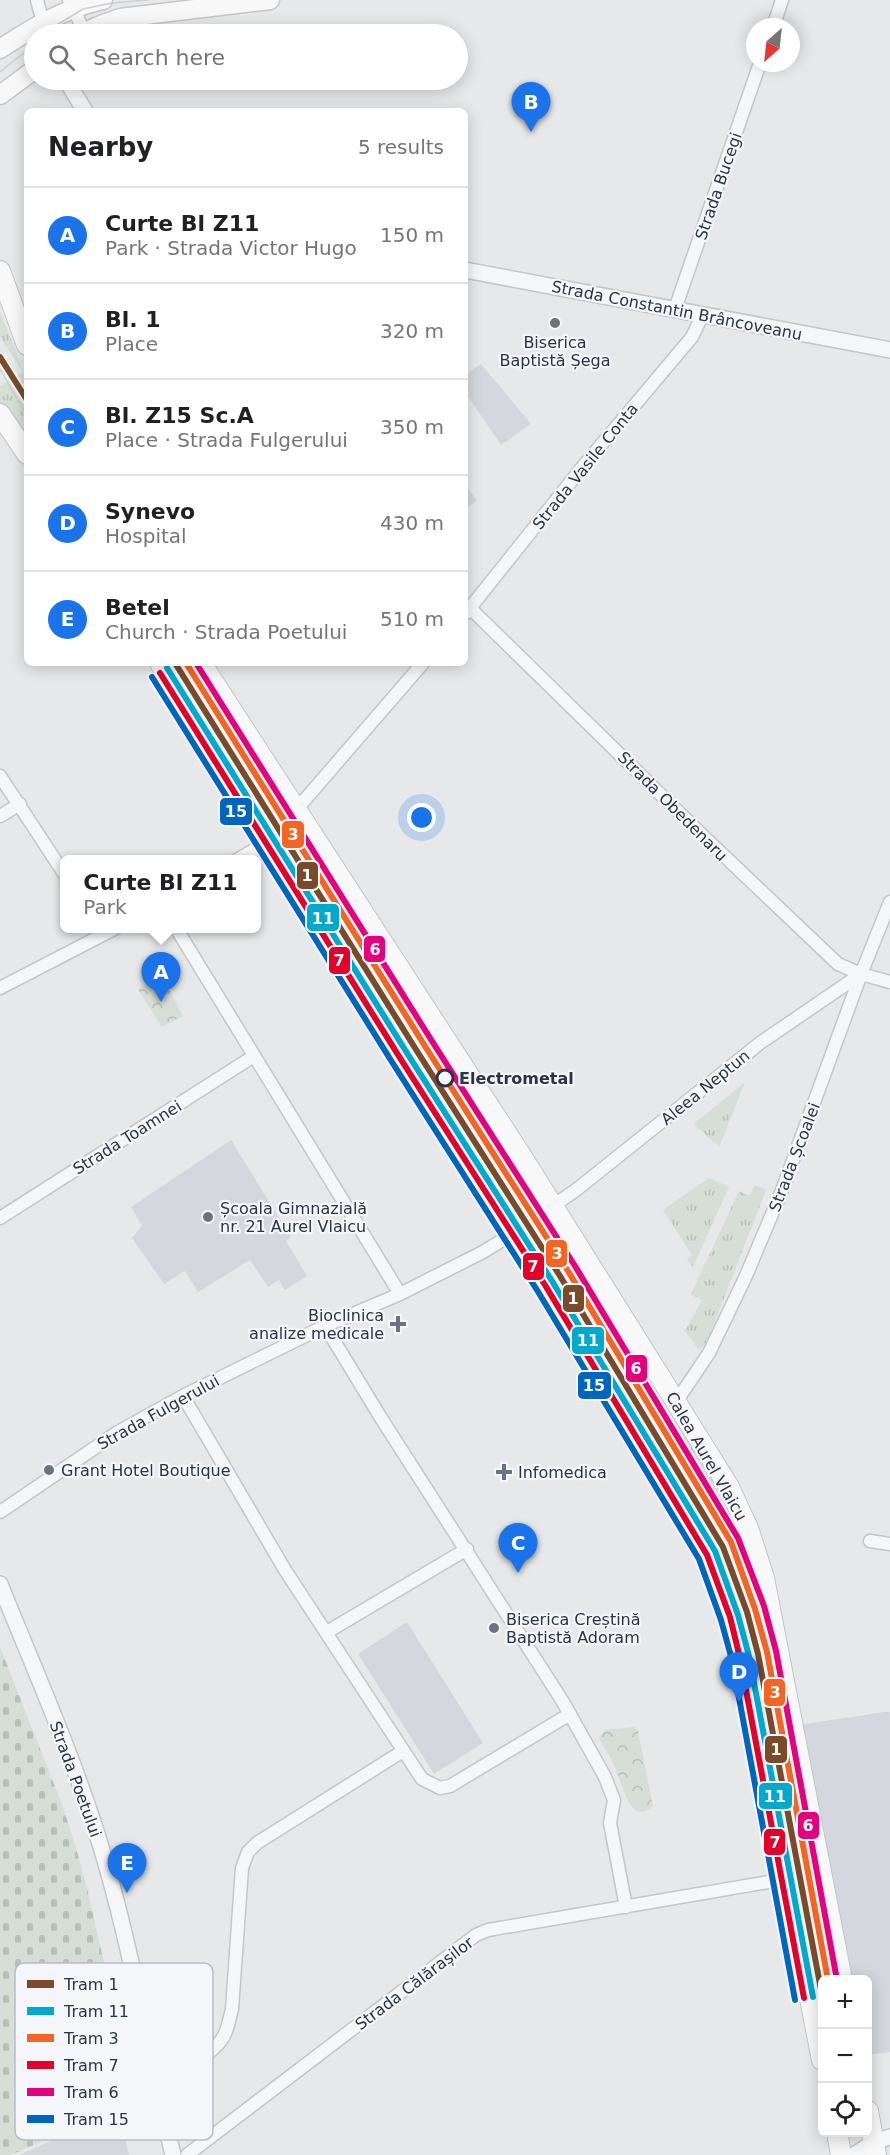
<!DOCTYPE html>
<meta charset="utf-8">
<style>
body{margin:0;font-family:"DejaVu Sans",sans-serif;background:#f2f2f2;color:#202124}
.controls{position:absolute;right:18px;bottom:18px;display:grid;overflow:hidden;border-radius:9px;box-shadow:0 3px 15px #0003}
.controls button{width:54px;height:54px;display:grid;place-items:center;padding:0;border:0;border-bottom:2px solid #e0e0e0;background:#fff;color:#202124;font:30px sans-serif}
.compass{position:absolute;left:746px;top:18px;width:54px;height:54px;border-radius:50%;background:#fff;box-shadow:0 3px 15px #0003;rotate:207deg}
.you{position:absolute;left:422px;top:818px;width:21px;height:21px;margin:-15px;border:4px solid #fff;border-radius:50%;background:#1a73e8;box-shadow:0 0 0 9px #1a73e833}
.badge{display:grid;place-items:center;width:39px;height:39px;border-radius:50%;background:#1a73e8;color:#fff;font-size:20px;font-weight:700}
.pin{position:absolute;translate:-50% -50px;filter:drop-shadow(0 2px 3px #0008)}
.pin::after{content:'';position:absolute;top:32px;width:21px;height:18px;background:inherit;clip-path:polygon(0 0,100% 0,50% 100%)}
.popup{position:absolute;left:60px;top:855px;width:201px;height:78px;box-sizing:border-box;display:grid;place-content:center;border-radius:9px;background:#fff;filter:drop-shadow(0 2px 4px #0005);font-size:20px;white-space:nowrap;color:#757577}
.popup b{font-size:22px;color:#202124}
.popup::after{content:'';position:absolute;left:50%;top:100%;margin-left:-12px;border:12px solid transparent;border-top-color:#fff}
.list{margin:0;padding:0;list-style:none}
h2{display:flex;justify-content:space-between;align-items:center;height:78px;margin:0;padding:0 24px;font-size:26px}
h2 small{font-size:20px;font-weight:400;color:#757577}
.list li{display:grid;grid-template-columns:39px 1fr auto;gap:18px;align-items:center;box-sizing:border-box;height:96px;padding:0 24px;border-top:2px solid #e0e0e0}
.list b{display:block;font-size:22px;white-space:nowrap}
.list p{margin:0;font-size:20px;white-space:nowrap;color:#757577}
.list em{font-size:20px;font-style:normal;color:#757577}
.icon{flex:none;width:33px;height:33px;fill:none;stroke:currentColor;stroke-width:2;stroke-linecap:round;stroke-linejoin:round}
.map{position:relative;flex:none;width:890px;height:2155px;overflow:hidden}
.search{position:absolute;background:#fff;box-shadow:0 3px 15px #0003;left:24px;top:24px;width:444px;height:66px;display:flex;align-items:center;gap:15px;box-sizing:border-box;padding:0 21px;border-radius:33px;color:#757577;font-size:22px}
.panel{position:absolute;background:#fff;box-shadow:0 3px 15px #0003;left:24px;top:108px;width:444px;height:558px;border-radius:9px}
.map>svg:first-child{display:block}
</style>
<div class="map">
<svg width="890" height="2155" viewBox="0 0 890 2155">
<defs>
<pattern id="grass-tufts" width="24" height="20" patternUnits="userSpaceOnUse" patternTransform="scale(1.5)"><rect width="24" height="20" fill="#d6ded6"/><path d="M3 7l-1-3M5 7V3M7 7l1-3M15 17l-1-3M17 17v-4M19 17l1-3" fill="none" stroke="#b8bfb9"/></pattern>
<pattern id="cemetery-stones" width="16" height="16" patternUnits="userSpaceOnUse" patternTransform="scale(1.5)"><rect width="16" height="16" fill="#d6ded6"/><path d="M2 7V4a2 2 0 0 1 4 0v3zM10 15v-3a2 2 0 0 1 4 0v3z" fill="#b8bfb9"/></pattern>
<pattern id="park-crowns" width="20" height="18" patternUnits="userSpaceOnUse" patternTransform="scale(1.5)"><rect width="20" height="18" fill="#d6ded6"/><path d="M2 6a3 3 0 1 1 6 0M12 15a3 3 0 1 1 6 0" fill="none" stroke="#b8bfb9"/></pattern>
</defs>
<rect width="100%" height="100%" fill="#e6e8ea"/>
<path fill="#d4d7dd" d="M481 364 531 424 501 445 465 392V375Z
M465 484 477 501 465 509Z
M231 1140 291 1237 286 1241 307 1276 285 1290 279 1280 268 1287 250 1260 198 1292 185 1271 164 1284 132 1238 142 1226 131 1207Z
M407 1622 483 1743 434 1774 358 1654Z
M884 1712H890V2052L868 2055V1980L842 1979 792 1726Z
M119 2111 129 2155H19Z"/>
<path fill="url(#grass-tufts)" d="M0 312 27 380V446L0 405V386L23 372 0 337Z
M169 663H190L298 831 283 842Z
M304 842 435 1044 427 1048 501 1164 487 1172 287 853Z
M745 1082 719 1147 694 1124Z
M709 1178 729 1187 693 1267 687 1259 692 1255 663 1210Z
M755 1185 766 1190 707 1342 699 1350 685 1331 702 1300 691 1294 739 1191 749 1196Z
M575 1273 632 1363 688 1439 725 1499 743 1541 763 1624 801 1828 784 1831 748 1641 735 1588 720 1548 632 1403 640 1397 565 1279Z
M803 1837 808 1860 792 1863 787 1839Z
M813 1884 832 1979 822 1980V2023L795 1886Z"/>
<path fill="url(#cemetery-stones)" d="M0 1647 61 1802 74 1841 89 1896 135 2101 11 2155H0Z"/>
<path fill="url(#park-crowns)" d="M163 977 183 1016 162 1027 138 989Z
M634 1727 638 1731 653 1806C629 1828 622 1781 615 1767 611 1757 604 1748 599 1738L605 1730Z"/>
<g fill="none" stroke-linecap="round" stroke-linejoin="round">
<g stroke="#c4c6c8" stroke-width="15">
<path id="minor" d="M37 0 43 23
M69 0 85 33
M773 27 782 0
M675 309 760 63
M470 608 698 831 838 964 861 974 890 982
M466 613 585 464 692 337 702 316
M0 776 65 875
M296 810 423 663
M0 816 20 804
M237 860 271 840
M176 928 400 1294
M0 988 116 928
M0 1218 254 1056
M325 1326 381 1418 563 1702 605 1777 614 1800 610 1823 626 1907
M183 1396 285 1570 422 1779 440 1788 450 1786 570 1714
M676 1402 709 1353 745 1278 781 1193 861 974 890 902
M0 1512 118 1432 183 1396 325 1326 400 1294 483 1252 514 1233 576 1190 760 1043 861 974
M870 1541 890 1544
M327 1632 467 1549
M157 2086C177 2074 202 2062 219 2043 227 2034 229 2021 232 2009L242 1868 248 1852 257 1843 403 1751
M187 2155 476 1935 488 1930 821 1873"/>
</g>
<g stroke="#c4c6c8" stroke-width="18">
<path id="tertiary" d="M66 80 85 111
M465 270 890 350
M0 1584C33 1666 69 1747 96 1831 130 1936 147 2048 173 2155
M854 2155 874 2142 890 2137"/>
</g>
<g stroke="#c4c6c8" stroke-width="21">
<path id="secondary" d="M82 34 98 26 120 18 270 0
M0 49C32 28 65 8 103 0
M0 95 34 70"/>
</g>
<g stroke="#c2c5c8" stroke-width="22">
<path id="primary" d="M0 271 27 345
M0 414 27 454
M160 663 279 853 359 989 514 1233 696 1528C720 1574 733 1608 744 1659L822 2060
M201 663 522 1157 676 1402 729 1487 739 1509 748 1528 764 1578 842 1980
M868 2111 876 2155
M837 2132 841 2155"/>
</g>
<use href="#minor" stroke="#f5f6f7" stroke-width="12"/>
<use href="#tertiary" stroke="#f5f6f7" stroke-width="15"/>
<use href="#secondary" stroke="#f8f8f8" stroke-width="18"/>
<use href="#primary" stroke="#f8f8f8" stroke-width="20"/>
<path stroke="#cecfd2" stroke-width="1.5" d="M42 34 83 9 112 3 148 0
M0 72 34 45
M0 369 27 416"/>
<g stroke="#f4f6f9" stroke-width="10">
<path id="tram-1" d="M0 357 27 400
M175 663 415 1048 560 1276 723 1547 747 1612 758 1654 822 1995"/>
</g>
<g stroke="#f4f6f9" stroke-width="10">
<path id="tram-2" d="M167 668 407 1053 552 1281 715 1551 738 1615 749 1656 813 1997"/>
</g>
<g stroke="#f4f6f9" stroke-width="10">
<path id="tram-3" d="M186 663 423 1043 568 1271 731 1542 755 1609 767 1652 828 1980"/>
</g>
<g stroke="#f4f6f9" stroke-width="10">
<path id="tram-4" d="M160 673 400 1058 545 1285 707 1555 730 1617 740 1658 804 1998"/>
</g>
<g stroke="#f4f6f9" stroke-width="10">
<path id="tram-5" d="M196 663 430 1038 575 1266 738 1538 764 1606 776 1651 837 1980"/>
</g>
<g stroke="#f4f6f9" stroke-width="10">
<path id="tram-6" d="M152 677 392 1062 537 1290 699 1559 721 1620 732 1660 795 2000"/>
</g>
<use href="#tram-1" stroke="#7a4b2a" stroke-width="6"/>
<use href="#tram-2" stroke="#00a9ce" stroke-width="6"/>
<use href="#tram-3" stroke="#f26522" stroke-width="6"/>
<use href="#tram-4" stroke="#e4002b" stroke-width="6"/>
<use href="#tram-5" stroke="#e5007d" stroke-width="6"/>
<use href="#tram-6" stroke="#0065bd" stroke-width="6"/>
</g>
<g fill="#6c737f" stroke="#f4f6f9" stroke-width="2">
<circle cx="555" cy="323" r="6"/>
<circle cx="208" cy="1217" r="6"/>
<path d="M395 1315h6v6h6v6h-6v6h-6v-6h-6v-6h6z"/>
<circle cx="49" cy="1470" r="6"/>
<path d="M501 1463h6v6h6v6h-6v6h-6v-6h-6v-6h6z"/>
<circle cx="494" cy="1628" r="6"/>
</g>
<circle fill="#f4f6f9" stroke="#2b3445" stroke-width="3" cx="445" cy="1078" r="8"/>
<g text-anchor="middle" stroke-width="4.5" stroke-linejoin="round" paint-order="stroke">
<g font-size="16" fill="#2b3445" stroke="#f4f6f9">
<text transform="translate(718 186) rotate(-71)" y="6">Strada Bucegi</text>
<text transform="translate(677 310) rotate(11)" y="6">Strada Constantin Brâncoveanu</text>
<text transform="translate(585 466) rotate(-51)" y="6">Strada Vasile Conta</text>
<text transform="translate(673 806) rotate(45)" y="6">Strada Obedenaru</text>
<text transform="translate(705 1087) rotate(-39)" y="6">Aleea Neptun</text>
<text transform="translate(127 1137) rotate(-32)" y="6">Strada Toamnei</text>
<text transform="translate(794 1157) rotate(-69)" y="6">Strada Școalei</text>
<text transform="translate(158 1412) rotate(-29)" y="6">Strada Fulgerului</text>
<text transform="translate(707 1456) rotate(60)" y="6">Calea Aurel Vlaicu</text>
<text transform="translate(76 1779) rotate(70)" y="6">Strada Poetului</text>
<text transform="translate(414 1983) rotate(-37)" y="6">Strada Călărașilor</text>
</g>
<g font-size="16" fill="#2b3445" stroke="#f4f6f9" text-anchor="start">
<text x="555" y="348" text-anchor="middle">Biserica<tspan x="555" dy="18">Baptistă Șega</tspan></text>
<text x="220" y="1214">Școala Gimnazială<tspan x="220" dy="18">nr. 21 Aurel Vlaicu</tspan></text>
<text x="384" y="1321" text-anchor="end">Bioclinica<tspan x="384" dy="18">analize medicale</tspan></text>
<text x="61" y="1476">Grant Hotel Boutique</text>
<text x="518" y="1478">Infomedica</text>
<text x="506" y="1625">Biserica Creștină<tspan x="506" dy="18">Baptistă Adoram</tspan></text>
</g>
<g font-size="16" font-weight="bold" fill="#2b3445" stroke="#f4f6f9" text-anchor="start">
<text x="459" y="1084">Electrometal</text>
</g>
</g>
<rect x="15" y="1963" width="198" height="177" rx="9" fill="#f4f6f9" stroke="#b8bcc3" stroke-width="1.5"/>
<rect x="27" y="1980" width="27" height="8" fill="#7a4b2a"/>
<rect x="27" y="2007" width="27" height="8" fill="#00a9ce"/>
<rect x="27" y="2034" width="27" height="8" fill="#f26522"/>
<rect x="27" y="2061" width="27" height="8" fill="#e4002b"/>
<rect x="27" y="2088" width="27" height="8" fill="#e5007d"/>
<rect x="27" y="2115" width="27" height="8" fill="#0065bd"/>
<g font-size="16" fill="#2b3445">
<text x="64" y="1990">Tram 1</text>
<text x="64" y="2017">Tram 11</text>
<text x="64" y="2044">Tram 3</text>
<text x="64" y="2071">Tram 7</text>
<text x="64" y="2098">Tram 6</text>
<text x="64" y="2125">Tram 15</text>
</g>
<g stroke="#f4f6f9" stroke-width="2">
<rect x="219" y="797" width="34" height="29" rx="6" fill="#0065bd"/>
<rect x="281" y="820" width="24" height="29" rx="6" fill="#f26522"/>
<rect x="296" y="861" width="23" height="29" rx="6" fill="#7a4b2a"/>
<rect x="306" y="903" width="34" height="29" rx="6" fill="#00a9ce"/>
<rect x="363" y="935" width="23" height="28" rx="6" fill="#e5007d"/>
<rect x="328" y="946" width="23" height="29" rx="6" fill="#e4002b"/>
<rect x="545" y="1239" width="23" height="29" rx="6" fill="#f26522"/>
<rect x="522" y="1252" width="23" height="29" rx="6" fill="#e4002b"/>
<rect x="562" y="1284" width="23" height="29" rx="6" fill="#7a4b2a"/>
<rect x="571" y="1326" width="34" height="29" rx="6" fill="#00a9ce"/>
<rect x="625" y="1354" width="23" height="29" rx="6" fill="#e5007d"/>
<rect x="577" y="1371" width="35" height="29" rx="6" fill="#0065bd"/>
<rect x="763" y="1678" width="23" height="29" rx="6" fill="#f26522"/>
<rect x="764" y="1735" width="24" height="29" rx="6" fill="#7a4b2a"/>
<rect x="758" y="1782" width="35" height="28" rx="6" fill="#00a9ce"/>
<rect x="797" y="1811" width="23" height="29" rx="6" fill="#e5007d"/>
<rect x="763" y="1828" width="23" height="28" rx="6" fill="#e4002b"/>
</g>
<g font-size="16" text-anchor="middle" font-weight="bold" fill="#fff">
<text x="236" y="817">15</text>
<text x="293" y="840">3</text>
<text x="307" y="881">1</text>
<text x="323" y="924">11</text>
<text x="375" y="955">6</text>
<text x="339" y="966">7</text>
<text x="557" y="1259">3</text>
<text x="533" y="1272">7</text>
<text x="573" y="1304">1</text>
<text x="588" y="1346">11</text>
<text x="636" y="1374">6</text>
<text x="594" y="1391">15</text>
<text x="775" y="1698">3</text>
<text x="776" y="1755">1</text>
<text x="775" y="1802">11</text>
<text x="808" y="1831">6</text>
<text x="775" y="1848">7</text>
</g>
</svg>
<div class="controls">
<button>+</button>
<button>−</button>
<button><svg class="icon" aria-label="locate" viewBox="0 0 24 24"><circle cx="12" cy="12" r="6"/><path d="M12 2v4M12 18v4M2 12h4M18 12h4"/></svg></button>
</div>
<svg class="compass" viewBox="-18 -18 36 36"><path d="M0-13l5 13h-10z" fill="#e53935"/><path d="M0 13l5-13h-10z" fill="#757577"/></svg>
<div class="you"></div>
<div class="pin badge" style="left:161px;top:1002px">A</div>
<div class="popup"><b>Curte Bl Z11</b>Park</div>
<div class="pin badge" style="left:531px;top:132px">B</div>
<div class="pin badge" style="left:518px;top:1573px">C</div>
<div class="pin badge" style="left:739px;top:1702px">D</div>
<div class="pin badge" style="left:127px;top:1893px">E</div>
<div class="search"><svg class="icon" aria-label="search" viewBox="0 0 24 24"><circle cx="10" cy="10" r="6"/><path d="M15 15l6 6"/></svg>Search here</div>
<section class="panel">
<h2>Nearby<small>5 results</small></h2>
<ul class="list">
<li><span class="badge">A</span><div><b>Curte Bl Z11</b><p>Park · Strada Victor Hugo</p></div><em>150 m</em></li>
<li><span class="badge">B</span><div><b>Bl. 1</b><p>Place</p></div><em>320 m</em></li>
<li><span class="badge">C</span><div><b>Bl. Z15 Sc.A</b><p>Place · Strada Fulgerului</p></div><em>350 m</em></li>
<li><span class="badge">D</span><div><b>Synevo</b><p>Hospital</p></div><em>430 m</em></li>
<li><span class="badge">E</span><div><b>Betel</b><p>Church · Strada Poetului</p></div><em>510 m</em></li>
</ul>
</section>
</div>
